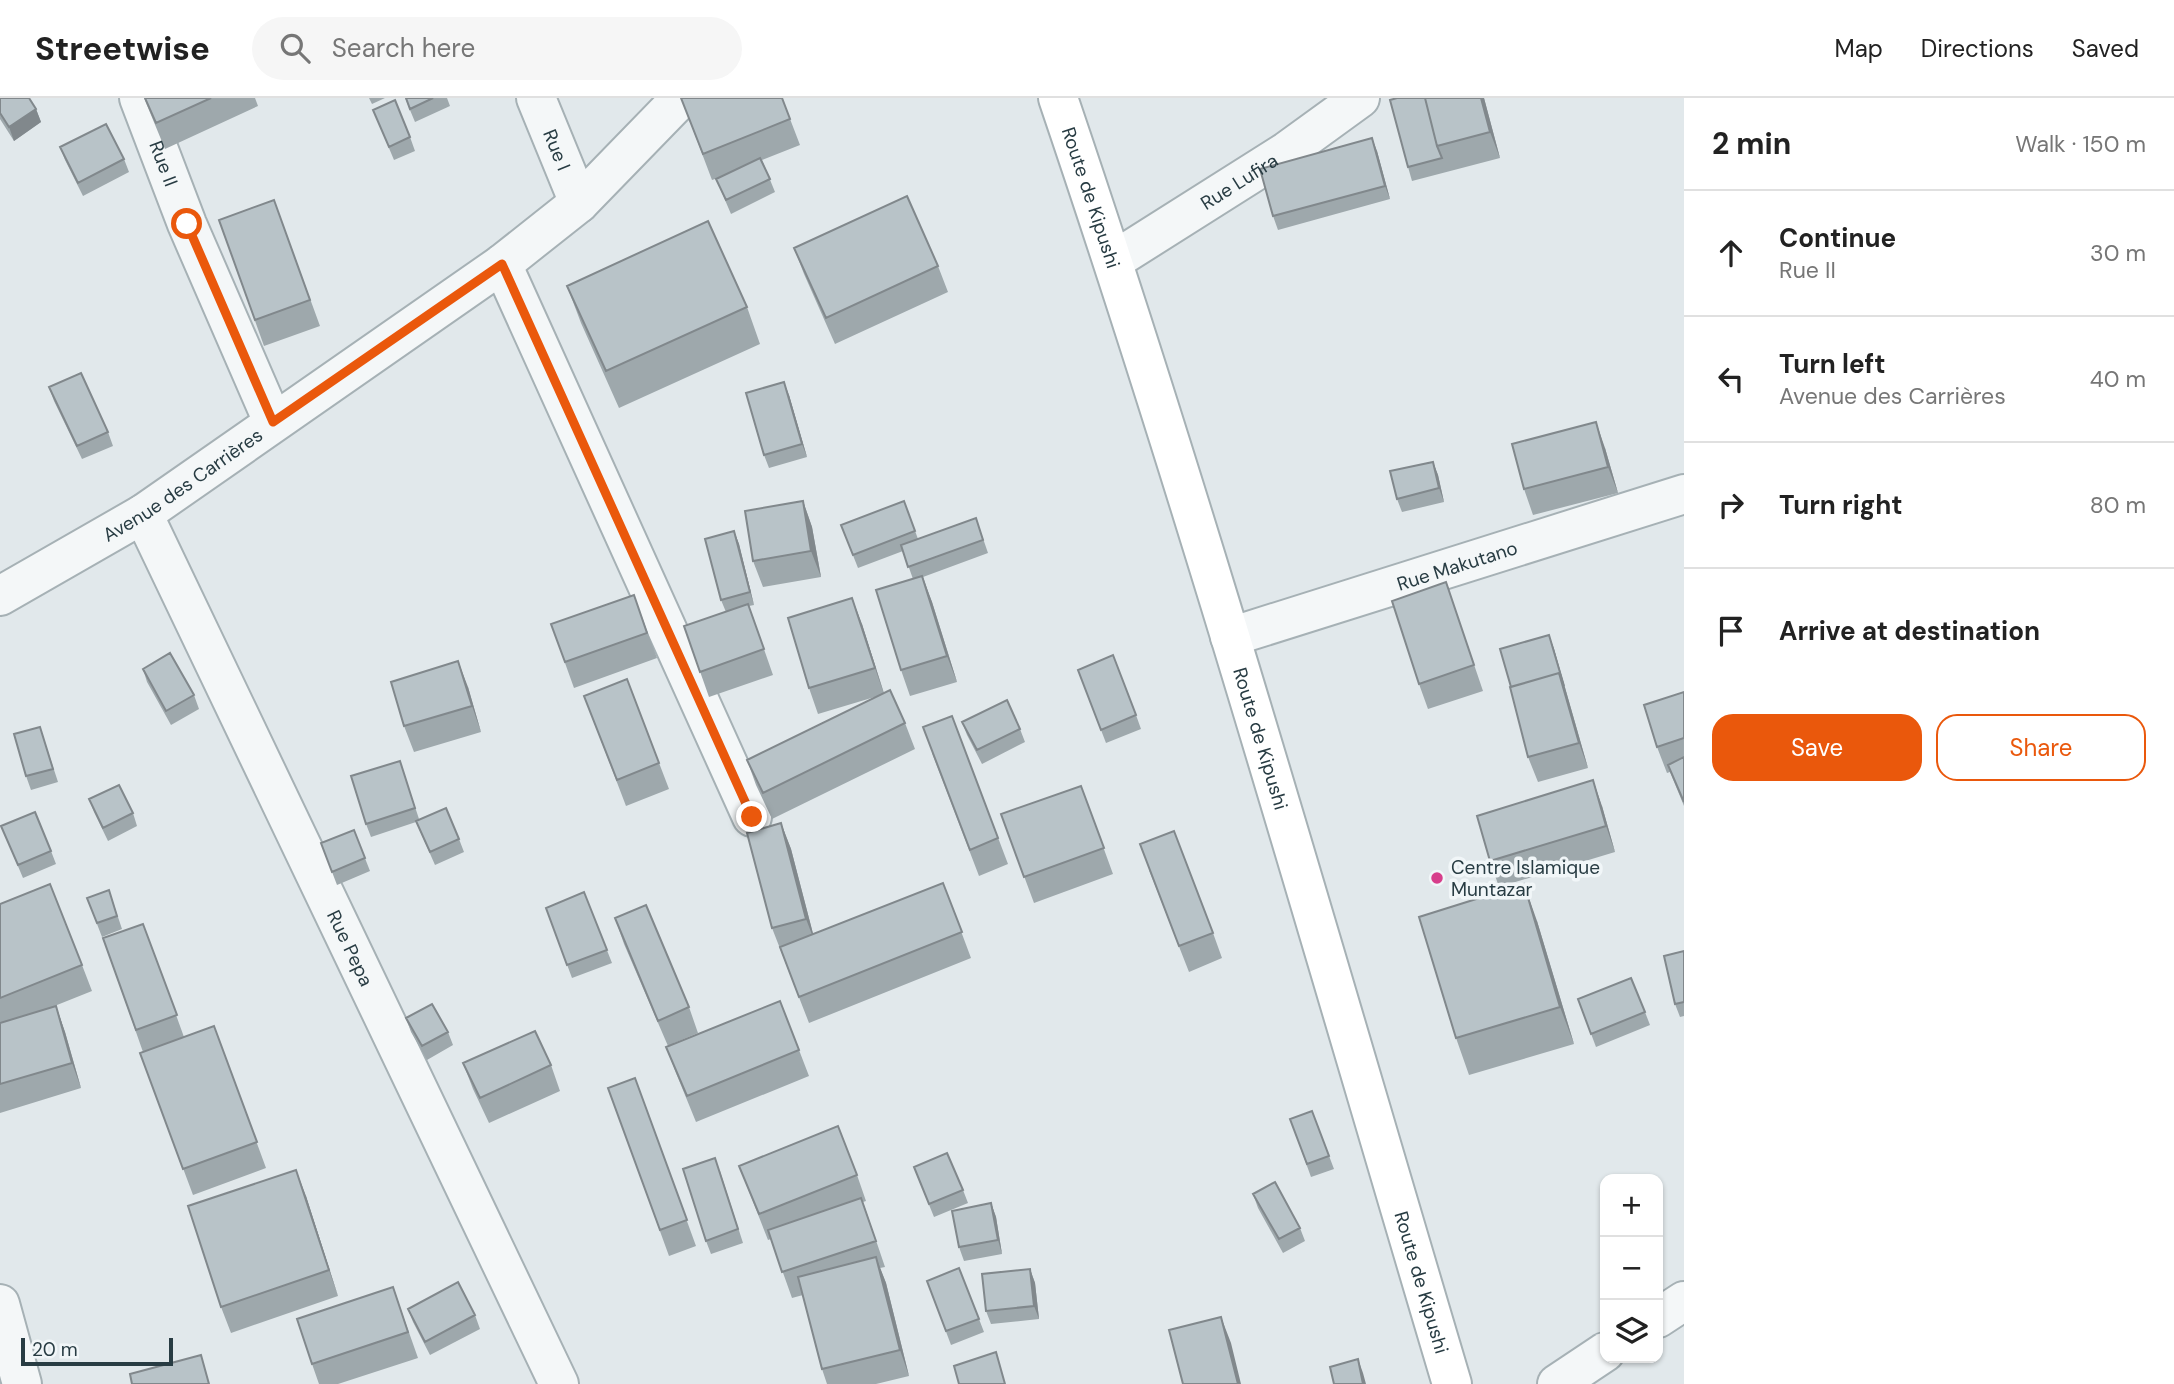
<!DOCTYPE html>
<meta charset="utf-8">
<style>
body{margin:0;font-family:"DM Sans",sans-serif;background:#f6f6f6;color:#222}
.controls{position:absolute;right:21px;bottom:21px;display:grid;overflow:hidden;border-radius:14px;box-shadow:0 2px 5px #0004}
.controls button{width:63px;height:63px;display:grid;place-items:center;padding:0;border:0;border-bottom:2px solid #e0e0e0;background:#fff;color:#222;font:35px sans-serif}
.scale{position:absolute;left:21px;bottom:18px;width:152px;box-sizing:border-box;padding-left:7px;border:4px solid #283c43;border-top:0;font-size:19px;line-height:24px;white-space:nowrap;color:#283c43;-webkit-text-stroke:5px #f1f6f8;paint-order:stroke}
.stop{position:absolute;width:21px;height:21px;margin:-16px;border:5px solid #ea580c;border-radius:50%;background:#fff}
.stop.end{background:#ea580c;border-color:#fff;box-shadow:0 2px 7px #0008}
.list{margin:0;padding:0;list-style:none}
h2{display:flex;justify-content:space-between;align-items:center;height:91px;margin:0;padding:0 28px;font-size:30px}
h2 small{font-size:23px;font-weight:400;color:#767676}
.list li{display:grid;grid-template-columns:46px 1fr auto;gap:21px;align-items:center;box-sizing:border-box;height:126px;padding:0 28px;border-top:2px solid #e0e0e0}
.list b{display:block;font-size:26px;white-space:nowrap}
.list p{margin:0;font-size:23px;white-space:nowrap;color:#767676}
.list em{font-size:23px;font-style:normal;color:#767676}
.actions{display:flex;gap:14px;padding:21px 28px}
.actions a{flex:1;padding:16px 0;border:2px solid #ea580c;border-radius:21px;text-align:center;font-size:24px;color:#ea580c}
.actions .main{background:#ea580c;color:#fff}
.icon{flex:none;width:38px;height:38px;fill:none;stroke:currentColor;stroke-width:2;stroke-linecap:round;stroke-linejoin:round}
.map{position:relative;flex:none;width:1684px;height:1286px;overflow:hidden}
header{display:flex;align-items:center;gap:42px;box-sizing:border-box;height:98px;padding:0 35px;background:#fff;border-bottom:2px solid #e0e0e0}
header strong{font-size:33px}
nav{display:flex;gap:38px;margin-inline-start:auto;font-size:24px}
.search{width:490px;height:63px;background:#f6f6f6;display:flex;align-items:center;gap:18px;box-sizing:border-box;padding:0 24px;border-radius:38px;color:#767676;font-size:26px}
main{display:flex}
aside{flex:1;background:#fff}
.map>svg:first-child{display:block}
</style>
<header>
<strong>Streetwise</strong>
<div class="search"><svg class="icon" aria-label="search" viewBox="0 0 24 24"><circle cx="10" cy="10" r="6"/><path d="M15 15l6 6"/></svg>Search here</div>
<nav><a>Map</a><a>Directions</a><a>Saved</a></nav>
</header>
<main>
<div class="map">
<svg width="1684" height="1286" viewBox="0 0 1684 1286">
<rect width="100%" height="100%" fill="#e1e8eb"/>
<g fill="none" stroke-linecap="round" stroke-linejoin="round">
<g stroke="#a6b1b5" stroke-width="42">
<g id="street">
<path id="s1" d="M139 0 187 126 273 324"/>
<path id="s2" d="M536 0 579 105"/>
<path id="s3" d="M1113 163 1287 53 1360 0"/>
<path d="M502 166 752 719"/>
<path id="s4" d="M143 416 559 1286"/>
<path id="s5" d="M0 498 143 416 502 166 579 105 681 0"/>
<path id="s6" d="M1230 539 1684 396"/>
<path d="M0 1206 22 1286"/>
<path d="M1658 1220 1684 1203"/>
<path d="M1557 1286 1605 1254"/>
</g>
</g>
<g stroke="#a6b1b5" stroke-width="42">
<g id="secondary">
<path id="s7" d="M1058 0C1202 424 1324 856 1452 1286"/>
</g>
</g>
<use href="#street" stroke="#f4f7f8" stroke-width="38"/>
<use href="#secondary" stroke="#fff" stroke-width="38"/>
</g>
<path fill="#9ea8ac" d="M0 0 36 11 41 24 14 43 0 21Z
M144 0H255L258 8 165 51Z
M369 0H385L372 6Z
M405 0H447L450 8 415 24Z
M681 0H782L800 47 762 62 775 94 731 116 716 81 718 80 712 82Z
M1484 0 1500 60 1412 83 1408 69Z
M373 12 410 39 415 53 394 62Z
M60 49 124 61 129 74 83 98 65 62Z
M1377 53 1390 101 1278 132 1273 118Z
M274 102 320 228 264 248 219 122Z
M794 150 938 168 948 194 835 246 804 176Z
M567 188 747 209 760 246 619 310 581 225Z
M49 289 108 334 113 348 82 361 54 303Z
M789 297 807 359 769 370 764 357Z
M1605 350 1618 395 1533 417 1524 391Z
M1433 364 1438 377 1444 404 1402 414 1397 401Z
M803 403 812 429 821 479 763 489 753 463Z
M904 403 918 441 976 420 988 455 923 479 932 504 957 584 910 598 901 572 913 481 903 453 858 470 841 427Z
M734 433 739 446 754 507 749 508 773 577 709 599 684 528 726 514 721 502Z
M1446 484 1483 593 1428 611 1419 586Z
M634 497 657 560 574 590 551 526Z
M862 526 884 595 905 625 915 651 772 721 756 687 747 662 878 598 818 616 809 590Z
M1549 537 1554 551 1588 670 1538 684 1528 659Z
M143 571 194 597 199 611 171 627 147 584Z
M1078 572 1136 617 1141 631 1106 645Z
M627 581 669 691 626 708 584 598Z
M468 589 481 634 414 654 404 628Z
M1684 594V708L1670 674 1667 675 1657 649Z
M952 618 1008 766 979 778 932 655Z
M962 624 1020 631 1025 644 982 666 967 637Z
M40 629 58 684 31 692 26 678Z
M400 663 419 721 459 741 464 754 435 767 416 724 371 739 366 726Z
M1081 688 1113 776 1034 805 1001 716Z
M89 701 133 715 137 728 108 743 94 714Z
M1602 708 1615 754 1499 789 1490 763Z
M781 725 791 751 813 836 943 785 971 860 809 925 772 830Z
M1 728 51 753 56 766 23 780Z
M354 732 370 773 337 787 321 745Z
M1149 772 1213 835 1222 860 1189 874Z
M109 792 122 831 102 839 87 800Z
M584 794 612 865 572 880 546 810Z
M0 806 82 867 92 893 47 911 56 908 65 934 81 990 0 1015Z
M615 820 689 909 698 935 674 945 799 952 809 978 696 1024 676 975 666 949 668 948 624 846Z
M1537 823 1574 946 1469 977 1456 940Z
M143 826 184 939 214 928 266 1070 193 1097 140 955 143 954 103 840Z
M1684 853V918L1680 919 1675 906Z
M1578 901 1645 914 1650 927 1596 949Z
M406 920 448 934 453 947 427 962 411 934Z
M463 965 551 967 560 993 489 1025 473 991Z
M635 980 696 1148 669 1158 608 990Z
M1312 1013 1334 1071 1311 1079 1290 1021Z
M739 1068 857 1077 866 1103 863 1104 885 1169 880 1170 886 1185 909 1278 876 1286H827L822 1271 803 1197 792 1200 771 1141 768 1142Z
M720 1073 743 1145 711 1156 706 1143Z
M919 1082 963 1092 968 1105 934 1119Z
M1253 1096 1300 1130 1305 1143 1283 1155 1258 1110Z
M306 1098 338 1198 231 1235 221 1209Z
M991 1105 996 1119 1002 1156 964 1163 959 1149Z
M1030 1171 1035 1185 1039 1221 991 1226 986 1213Z
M927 1183 979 1221 984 1234 951 1247Z
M393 1189 418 1260 338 1286H319L312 1266Z
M408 1211 475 1217 480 1231 430 1257 413 1224Z"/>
<path fill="#81888c" d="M1481 0H1484L1500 60 1490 34Z
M36 11 41 24 14 43 9 29Z
M1372 40 1377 53 1390 101 1385 88Z
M784 284 789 297 807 359 802 346Z
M1596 324 1605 350 1618 395 1608 369Z
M1433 364 1438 377 1444 404 1439 390Z
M803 403 812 429 821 479 811 453Z
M734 433 739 446 754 507 750 494Z
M922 478 932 504 957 584 947 558Z
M852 500 862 526 884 596 875 570Z
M1549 537 1554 551 1588 670 1579 645Z
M458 563 468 589 481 634 472 608Z
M1593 682 1602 708 1615 754 1606 728Z
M781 725 791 751 816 847 806 821Z
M1524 786 1537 823 1574 946 1560 909Z
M56 908 65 934 81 990 72 965Z
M296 1072 306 1098 338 1198 329 1172Z
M991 1105 996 1119 1002 1156 998 1142Z
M876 1159 886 1185 909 1278 900 1252Z
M1030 1171 1035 1185 1039 1221 1034 1208Z
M1221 1219 1231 1245 1241 1286H1238Z
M1358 1261 1363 1275 1366 1286H1363Z"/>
<path fill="#b8c3c8" stroke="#81888c" stroke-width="2" d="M0 0H29L36 11 9 29 0 15Z
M145 0H211L156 25Z
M406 0H433L410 11Z
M681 0H782L790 21 703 56Z
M1397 0H1425L1437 48 1442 60 1408 69 1390 2Z
M1425 0H1481L1490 34 1437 48Z
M395 2 410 39 389 49 373 12Z
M106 26 124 61 78 85 60 49Z
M1372 40 1385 88 1273 118 1260 71Z
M760 60 770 81 726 102 716 81Z
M907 98 938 168 826 220 794 150Z
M274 102 310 202 255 222 219 122Z
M708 123 747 209 606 273 567 188Z
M81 275 108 334 77 348 49 289Z
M784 284 802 346 764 357 746 295Z
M1596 324 1608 369 1524 391 1512 346Z
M1433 364 1439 390 1397 401 1390 373Z
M803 403 811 453 753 463 745 413Z
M904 403 915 433 853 457 841 427Z
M976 420 983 442 908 469 901 447Z
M734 433 750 494 721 502 705 441Z
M922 478 947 558 901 572 876 492Z
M1446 484 1474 567 1419 586 1392 503Z
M634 497 647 535 565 564 551 526Z
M852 500 875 570 809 590 788 520Z
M748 506 764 551 700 574 684 528Z
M1549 537 1564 588 1559 575 1511 589 1500 551Z
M170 555 194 597 166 613 143 571Z
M1113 557 1136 617 1101 632 1078 572Z
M458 563 472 608 404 628 391 584Z
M1559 575 1579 645 1528 659 1510 589Z
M627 581 659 665 617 682 584 598Z
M890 592 905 625 763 695 747 662Z
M1684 594V640L1657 649 1644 607Z
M1007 602 1020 631 977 652 962 624Z
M952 618 998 740 970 752 923 629Z
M40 629 53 671 26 678 14 636Z
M1684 659V704L1668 667Z
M400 663 415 710 366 726 351 678Z
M1593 682 1606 728 1490 763 1477 718Z
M119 687 133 715 103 730 89 701Z
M1081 688 1104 750 1024 779 1001 716Z
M446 710 459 741 430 754 416 723Z
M35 714 51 753 18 767 1 728Z
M781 725 806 821 772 830 747 735Z
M354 732 365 760 332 774 321 745Z
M1174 733 1213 835 1179 848 1140 746Z
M943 785 962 834 799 899 780 849Z
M50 786 82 867 0 900V806Z
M1524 786 1560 909 1456 940 1419 819Z
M109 792 117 818 97 825 87 800Z
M584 794 607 852 567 867 546 810Z
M646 807 689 909 658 923 615 820Z
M143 826 177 917 136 932 103 840Z
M1684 853V904L1675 906 1664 858Z
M1631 880 1645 914 1591 936 1578 901Z
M780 903 799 952 687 998 666 949Z
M432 906 448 934 422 948 406 920Z
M56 908 72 965 0 986V925Z
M214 928 257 1044 183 1071 140 955Z
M535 933 551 967 480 1000 463 965Z
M635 980 687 1122 660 1132 608 990Z
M1312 1013 1329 1058 1307 1066 1290 1021Z
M838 1028 857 1077 759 1116 739 1068Z
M947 1055 963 1092 929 1106 914 1069Z
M715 1060 738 1131 706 1143 683 1071Z
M296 1072 329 1172 221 1209 188 1108Z
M1275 1084 1300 1130 1279 1141 1253 1096Z
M861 1100 876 1143 782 1174 768 1132Z
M991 1105 998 1142 959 1149 952 1113Z
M876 1159 900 1252 822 1271 798 1179Z
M959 1170 979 1221 946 1233 927 1183Z
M1030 1171 1034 1208 986 1213 982 1176Z
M458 1184 475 1217 425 1244 408 1211Z
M393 1189 408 1234 312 1266 297 1221Z
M1221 1219 1238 1286H1183L1169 1232Z
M996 1254 1005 1286H959L954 1268Z
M201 1257 209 1286H132L130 1276Z
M1358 1261 1363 1286H1334L1330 1269Z"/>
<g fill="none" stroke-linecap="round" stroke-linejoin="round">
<path stroke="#ea580c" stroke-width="9" d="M187 126 273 324 502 166 752 719"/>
</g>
<circle fill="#d73e8b" stroke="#f1f6f8" stroke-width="2.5" cx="1437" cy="780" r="7"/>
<g text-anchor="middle" stroke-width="7" stroke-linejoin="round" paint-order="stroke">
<g font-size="19" fill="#283c43" stroke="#f1f6f8">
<text dy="7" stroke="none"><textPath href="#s2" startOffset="56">Rue I</textPath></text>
<text dy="7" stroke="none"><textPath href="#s1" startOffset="70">Rue II</textPath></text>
<text dy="7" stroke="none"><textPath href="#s3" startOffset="149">Rue Lufira</textPath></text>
<text dy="7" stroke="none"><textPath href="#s7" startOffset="105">Route de Kipushi</textPath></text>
<text dy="7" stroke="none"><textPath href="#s5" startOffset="214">Avenue des Carrières</textPath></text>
<text dy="7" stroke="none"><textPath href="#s6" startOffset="238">Rue Makutano</textPath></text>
<text dy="7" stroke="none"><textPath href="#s7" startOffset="672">Route de Kipushi</textPath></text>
<text dy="7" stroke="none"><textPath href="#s4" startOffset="481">Rue Pepa</textPath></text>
<text dy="7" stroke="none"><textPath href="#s7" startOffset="1239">Route de Kipushi</textPath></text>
</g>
<g font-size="19" fill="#283c43" stroke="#f1f6f8" text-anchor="start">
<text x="1451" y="776">Centre Islamique<tspan x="1451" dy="22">Muntazar</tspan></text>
</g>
</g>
</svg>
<div class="controls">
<button>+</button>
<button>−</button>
<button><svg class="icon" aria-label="layers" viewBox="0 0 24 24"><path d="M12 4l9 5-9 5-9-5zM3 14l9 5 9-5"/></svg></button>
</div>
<div class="scale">20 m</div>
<div class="stop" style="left:187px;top:126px"></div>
<div class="stop end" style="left:752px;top:719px"></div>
</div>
<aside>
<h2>2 min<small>Walk · 150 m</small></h2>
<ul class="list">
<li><svg class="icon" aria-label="ahead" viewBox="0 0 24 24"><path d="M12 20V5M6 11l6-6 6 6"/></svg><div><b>Continue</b><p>Rue II</p></div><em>30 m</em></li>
<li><svg class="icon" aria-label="left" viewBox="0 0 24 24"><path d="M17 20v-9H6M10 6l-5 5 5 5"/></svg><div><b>Turn left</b><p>Avenue des Carrières</p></div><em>40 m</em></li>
<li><svg class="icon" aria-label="right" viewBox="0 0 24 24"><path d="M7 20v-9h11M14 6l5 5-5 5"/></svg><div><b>Turn right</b></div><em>80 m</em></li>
<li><svg class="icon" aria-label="arrive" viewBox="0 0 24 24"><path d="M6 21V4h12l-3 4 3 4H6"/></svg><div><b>Arrive at destination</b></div></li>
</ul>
<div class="actions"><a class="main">Save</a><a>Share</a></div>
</aside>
</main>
